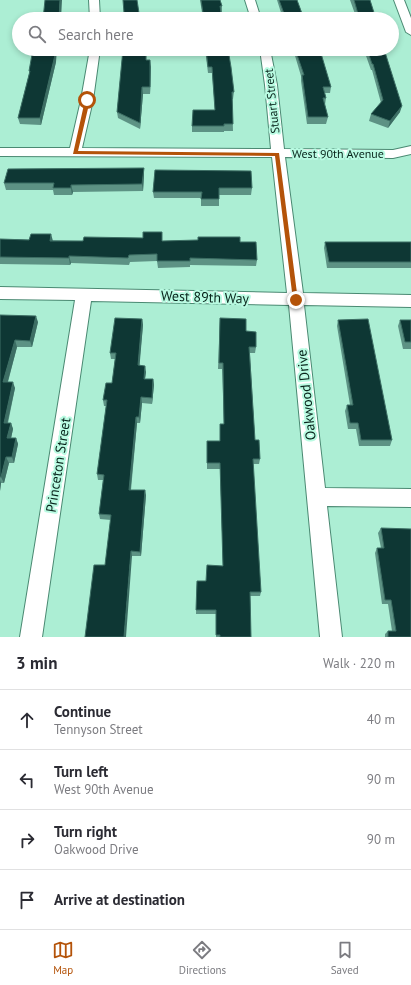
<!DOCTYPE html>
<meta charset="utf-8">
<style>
body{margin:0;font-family:"PT Sans",sans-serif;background:#f7f7f7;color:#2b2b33}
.stop{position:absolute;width:12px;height:12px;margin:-9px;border:3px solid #b45309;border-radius:50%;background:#fff}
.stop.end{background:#b45309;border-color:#fff;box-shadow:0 1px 4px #0008}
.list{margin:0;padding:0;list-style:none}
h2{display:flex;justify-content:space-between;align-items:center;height:52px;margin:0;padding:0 16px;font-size:17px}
h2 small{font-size:13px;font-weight:400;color:#7c7c81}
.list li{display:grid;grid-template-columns:26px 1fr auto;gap:12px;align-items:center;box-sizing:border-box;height:60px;padding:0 16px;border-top:1px solid #e1e1e2}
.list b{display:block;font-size:15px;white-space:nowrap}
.list p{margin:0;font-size:13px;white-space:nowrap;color:#7c7c81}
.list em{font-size:13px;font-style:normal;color:#7c7c81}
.icon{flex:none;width:22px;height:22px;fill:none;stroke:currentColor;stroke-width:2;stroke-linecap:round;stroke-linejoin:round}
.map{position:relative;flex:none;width:411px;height:637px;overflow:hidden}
.search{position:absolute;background:#fff;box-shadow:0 2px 6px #0003;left:12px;right:12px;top:12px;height:44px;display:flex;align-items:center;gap:10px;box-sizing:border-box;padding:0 14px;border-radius:22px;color:#7c7c81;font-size:15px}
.sheet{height:292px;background:#fff}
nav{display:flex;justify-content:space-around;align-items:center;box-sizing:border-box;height:56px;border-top:1px solid #e1e1e2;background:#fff;font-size:11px;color:#7c7c81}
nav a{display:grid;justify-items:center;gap:2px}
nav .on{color:#b45309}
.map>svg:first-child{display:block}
</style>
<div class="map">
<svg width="411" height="637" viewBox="0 0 411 637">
<rect width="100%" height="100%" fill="#aceed4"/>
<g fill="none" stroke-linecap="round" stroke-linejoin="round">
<g stroke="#4a8972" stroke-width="2">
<path id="minor" d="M89 0H99L100 19H90Z
M245 0H255L261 19H251Z
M394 0H404L411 18V35L406 32Z
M90 49H100L93 100 82 148 271 149 265 85 260 49H270L277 85 284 149 393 150 411 146V154L393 158 285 157 303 293 411 295V307L304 305 325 488 411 489V507L327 506 342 637H320L289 305 91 301 42 637H20L75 300 0 299V287L287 293 272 157 0 156V148H70L81 100Z"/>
</g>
<use href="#minor" fill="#fff" fill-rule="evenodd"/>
</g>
<path fill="#5d9284" d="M200 0H220L222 6V13H221L222 19H203Z
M277 0H297L304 19H283Z
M350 0H370L376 19H352L353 14H355Z
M123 49H147L146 60 151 67 150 94H143L140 129 118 118 117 112Z
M205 49 234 92 233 99H232L233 131H224V132H192V126L215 110 212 73H208Z
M293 49H314L331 87 330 93H325L326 98 325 105 328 117 326 124H307L301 81V76Z
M361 49H384L400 112 388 128 369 121 371 114 381 103 372 70H371L365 53H362Z
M56 62 41 125 20 124 18 118 29 74V71Z
M144 168V175L143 191 73 192 72 195H54L53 190H6L4 183Z
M155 170 252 188 251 195H219V206H201V198H154L153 192Z
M0 239 83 241H162L240 242 257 260 256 266 190 265V267L158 268 157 261 130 262 129 265 71 263 70 265 0 264Z
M325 242H411V268H327L324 248Z
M0 315 38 322 32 347H17L8 382 15 388 8 423H11L13 429 11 438H16L18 444 14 463H9L4 483H1L0 491Z
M220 318 246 331 256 347 255 353H250L255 440 260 459 259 464H253L261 592 260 596H250L251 637H216V614H196L197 581H206L223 566 220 469H207V441H220L224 424 222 369H218Z
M142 319 143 325 139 366 146 372 145 379H153L154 385 152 404 142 403 140 423H137L131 490 146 495 141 556H132L105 565 111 520 100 519 99 514 103 480H98L97 474 106 406H104L103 400 112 383 115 359H111L110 353Z
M338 320 392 440 390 446H359L356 429H348L345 411 347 405H350L337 326Z
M400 320H411V349H403L398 326Z
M381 528 411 637H385V634L388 631H392L388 604H382L375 553 377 548H381L378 533Z"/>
<path fill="#3d6e64" d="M60 0H62L61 19H59Z
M55 49H57L56 62 41 125 40 118Z
M150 60 151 67 150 94Z
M142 87 143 94 140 129V123Z
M402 106 400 112 388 128 390 121Z
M144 168V175L143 191 142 184Z
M71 185 73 192 72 195 71 188Z
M51 234 53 241H50Z
M69 256 71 263 70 265 69 258Z
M36 316 38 322 32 347 30 341Z
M142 319 143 325 139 372 138 365Z
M15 340 17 347 6 388 3 382Z
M145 366 146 372 144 385V379Z
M153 379 154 385 152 404V398Z
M13 382 15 388 6 429 4 423Z
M141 397 142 403 140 423 139 417Z
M136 417 137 423 130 495 129 490Z
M11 423 13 429 10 443 7 438Z
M16 438 18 444 14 463 12 457Z
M6 457 9 463 4 483 1 477Z
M0 480 1 483 0 491Z
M145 490 146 495 141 556 140 552Z
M131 551 132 556 126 637H124Z"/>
<path fill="#0e3734" stroke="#3d6e64" d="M45 0H60L59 19H43Z
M123 0H137L139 13V19H124V13Z
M201 0H220L222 6H220L222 19H204Z
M279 0H297L304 19H286Z
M354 0H370L376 19H355L353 14H358Z
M33 49H55V55L40 118H18L30 71H29Z
M123 49H146V60H150V87H142L140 123 117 112Z
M206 49H228L231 67 234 92H232L233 124H224V126H192L193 110H215L212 67H208Z
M295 49H314L315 50H320L331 87H323L326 98H323L328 117H308L302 75H304Z
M367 49H384L402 106 390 121 371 114 383 100 373 64H372Z
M144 168 142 184 71 185V188H53L54 183H4L8 169Z
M155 170 251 171 252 188H219V199H201L202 192H153Z
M143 232H162V241L198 240V237H240V242H256L257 260 190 258V261H157V254L129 255 128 258 69 256V258L0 257V239L29 240 31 234H51L50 241H83L84 237 143 238Z
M325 242H411V262H329Z
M0 315 36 316 30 341 15 340 3 382H13L4 423H11L7 438H16L12 457H6L1 477H0Z
M115 318 142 319 138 365 145 366 144 379H153L152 398 141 397 139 417H136L129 490H145L140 552 131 551 124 637H85L94 565H105L111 515 99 514 104 475 97 474 107 400H103L106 383H112L116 353H110Z
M220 318 246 319V331L256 332V347H249L255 440H259L260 459H253L261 592H250L251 637H220V635H216V610H196L197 581H206L207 565 223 566 220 463H207V441H220V424H224L223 363H219Z
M368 319 392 440H361L358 423H350L347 405H353L338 320Z
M400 320H411V342H405Z
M381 528 411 529V637H388V631H396L391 600H385L377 548H384Z"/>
<path fill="#b45309" d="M87 98 90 100 78 151 279 153 298 301 296 302 293 300 275 156 73 154 85 100Z"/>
<g text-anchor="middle" stroke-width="4" stroke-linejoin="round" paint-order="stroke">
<g font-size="12" fill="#08241b" stroke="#b9fbe2">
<text transform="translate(272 101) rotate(-96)" y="4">Stuart Street</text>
<text x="338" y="158">West 90th Avenue</text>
</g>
<g font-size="14" fill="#08241b" stroke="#b9fbe2">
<text transform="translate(205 297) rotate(2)" y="5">West 89th Way</text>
<text transform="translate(306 395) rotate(-96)" y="5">Oakwood Drive</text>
<text transform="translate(58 465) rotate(-81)" y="5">Princeton Street</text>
</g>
</g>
</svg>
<div class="stop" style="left:87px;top:100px"></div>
<div class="stop end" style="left:296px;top:300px"></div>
<div class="search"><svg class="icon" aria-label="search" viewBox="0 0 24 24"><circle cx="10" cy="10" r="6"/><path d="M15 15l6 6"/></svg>Search here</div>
</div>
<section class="sheet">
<h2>3 min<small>Walk · 220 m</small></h2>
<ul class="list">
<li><svg class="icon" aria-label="ahead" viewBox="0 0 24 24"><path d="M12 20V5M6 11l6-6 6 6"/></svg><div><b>Continue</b><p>Tennyson Street</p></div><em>40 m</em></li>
<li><svg class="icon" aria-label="left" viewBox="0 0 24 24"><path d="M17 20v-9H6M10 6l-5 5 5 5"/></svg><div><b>Turn left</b><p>West 90th Avenue</p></div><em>90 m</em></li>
<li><svg class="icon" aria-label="right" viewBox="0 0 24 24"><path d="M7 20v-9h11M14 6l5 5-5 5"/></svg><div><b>Turn right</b><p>Oakwood Drive</p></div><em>90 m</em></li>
<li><svg class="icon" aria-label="arrive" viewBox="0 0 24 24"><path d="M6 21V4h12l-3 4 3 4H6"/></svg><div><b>Arrive at destination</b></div></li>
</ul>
</section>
<nav>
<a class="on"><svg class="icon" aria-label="map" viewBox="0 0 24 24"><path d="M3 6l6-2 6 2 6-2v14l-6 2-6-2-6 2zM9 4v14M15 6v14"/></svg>Map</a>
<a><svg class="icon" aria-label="directions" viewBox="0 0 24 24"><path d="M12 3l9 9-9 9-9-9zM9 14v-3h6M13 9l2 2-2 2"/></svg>Directions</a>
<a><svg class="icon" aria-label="saved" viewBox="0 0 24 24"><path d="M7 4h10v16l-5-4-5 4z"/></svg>Saved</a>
</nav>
